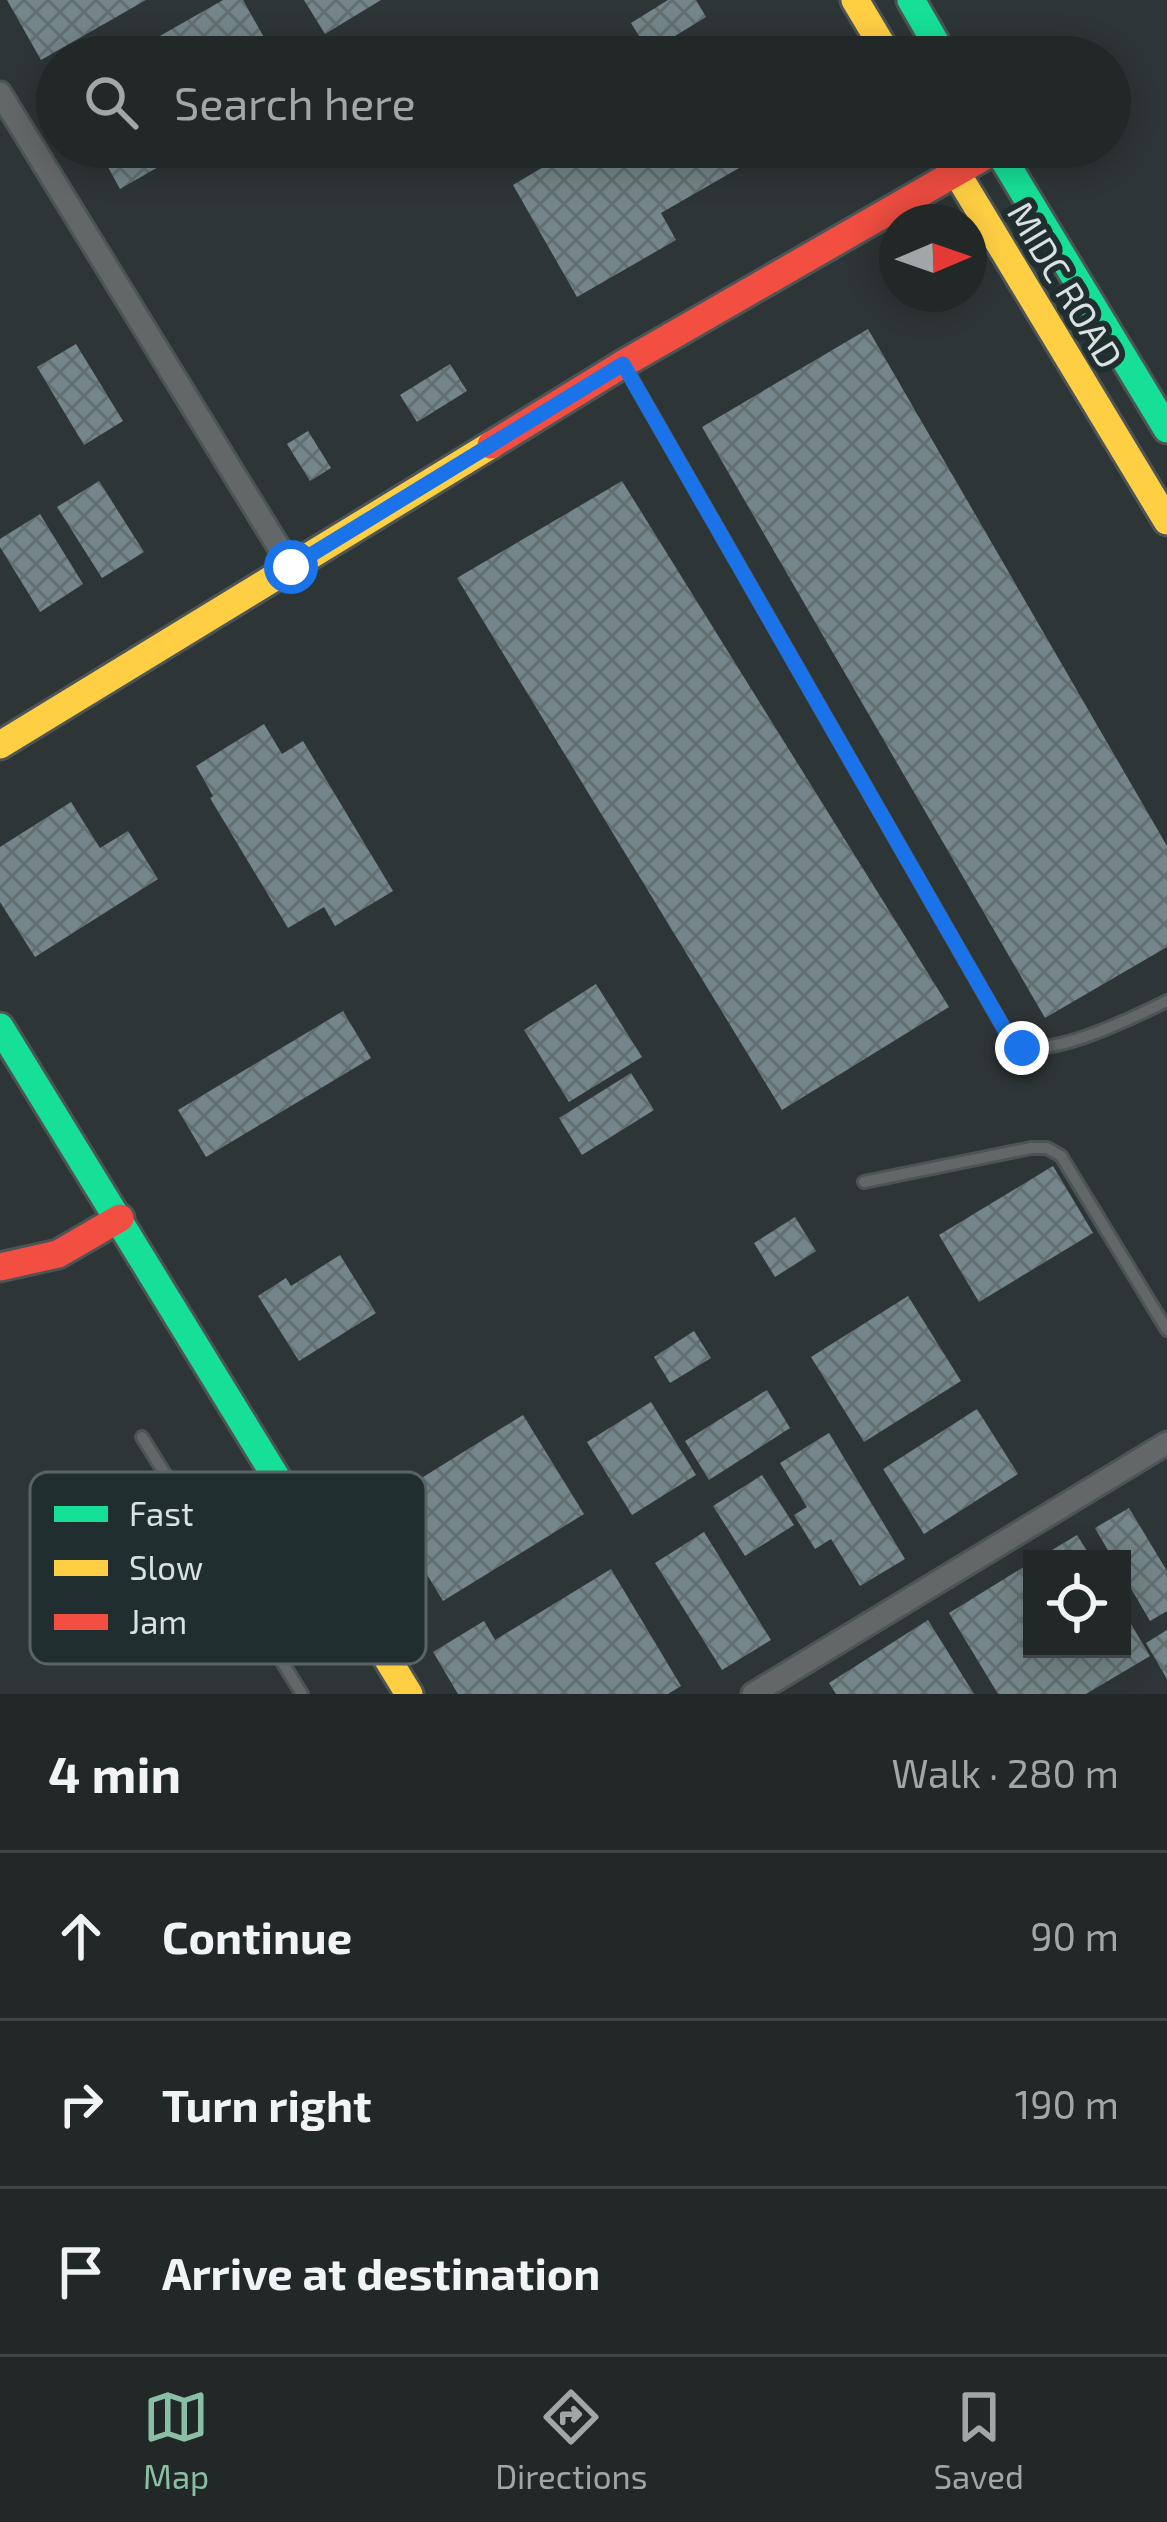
<!DOCTYPE html>
<meta charset="utf-8">
<style>
body{margin:0;font-family:"Exo 2",sans-serif;background:#2a3030;color:#f1f3f6}
.controls{position:absolute;right:36px;bottom:36px;display:grid;overflow:hidden;border-radius:0px;box-shadow:0 6px 30px #0003}
.controls button{width:108px;height:108px;display:grid;place-items:center;padding:0;border:0;border-bottom:3px solid #3f4445;background:#222828;color:#f1f3f6;font:60px sans-serif}
.compass{position:absolute;left:879px;top:204px;width:108px;height:108px;border-radius:50%;background:#222828;box-shadow:0 6px 30px #0003;rotate:88deg}
.stop{position:absolute;width:36px;height:36px;margin:-27px;border:9px solid #1a73e8;border-radius:50%;background:#fff}
.stop.end{background:#1a73e8;border-color:#fff;box-shadow:0 3px 12px #0008}
.list{margin:0;padding:0;list-style:none}
h2{display:flex;justify-content:space-between;align-items:center;height:156px;margin:0;padding:0 48px;font-size:51px}
h2 small{font-size:39px;font-weight:400;color:#a2a6a8}
.list li{display:grid;grid-template-columns:78px 1fr auto;gap:36px;align-items:center;box-sizing:border-box;height:168px;padding:0 48px;border-top:3px solid #3f4445}
.list b{display:block;font-size:45px;white-space:nowrap}
.list em{font-size:39px;font-style:normal;color:#a2a6a8}
.icon{flex:none;width:66px;height:66px;fill:none;stroke:currentColor;stroke-width:2;stroke-linecap:round;stroke-linejoin:round}
.map{position:relative;flex:none;width:1167px;height:1694px;overflow:hidden}
.search{position:absolute;background:#222828;box-shadow:0 6px 30px #0003;left:36px;right:36px;top:36px;height:132px;display:flex;align-items:center;gap:30px;box-sizing:border-box;padding:0 42px;border-radius:66px;color:#a2a6a8;font-size:45px}
.sheet{height:660px;background:#222828}
nav{display:flex;justify-content:space-around;align-items:center;box-sizing:border-box;height:168px;border-top:3px solid #3f4445;background:#222828;font-size:33px;color:#a2a6a8}
nav a{display:grid;justify-items:center;gap:6px}
nav .on{color:#8abfa5}
.map>svg:first-child{display:block}
</style>
<div class="map">
<svg width="1167" height="1694" viewBox="0 0 1167 1694">
<defs>
<pattern id="building-cross-hatch" width="8" height="8" patternUnits="userSpaceOnUse" patternTransform="scale(3)"><rect width="8" height="8" fill="#748689"/><path d="M0 0l8 8M0 8l8-8" fill="none" stroke="#626f71"/></pattern>
</defs>
<rect width="100%" height="100%" fill="#2e3536"/>
<path fill="url(#building-cross-hatch)" d="M7 0H146L41 60Z
M223 0H243L275 57H123Z
M304 0H381L325 34Z
M668 0H696L706 17 649 52 631 23Z
M97 147H193L120 189Z
M577 147H746L753 160 661 213 676 240 577 297 513 185Z
M868 329 1167 846V947L1045 1018 702 427Z
M76 344 123 421 84 445 37 367Z
M450 364 467 391 417 422 400 395Z
M308 431 331 468 310 481 287 444Z
M99 481 144 552 102 578 57 507Z
M622 481 949 1007 782 1110 457 578Z
M40 514 83 584 40 612 0 547V539Z
M264 724 282 754 303 741 393 891 335 926 324 907 288 928 210 798 213 796 196 766Z
M71 802 100 848 128 831 158 879 35 957 0 902V847Z
M596 984 642 1057 569 1102 524 1030Z
M343 1011 371 1058 206 1157 178 1110Z
M631 1073 654 1110 582 1155 559 1118Z
M1053 1166 1093 1233 979 1302 939 1235Z
M795 1217 816 1251 775 1277 754 1243Z
M340 1255 376 1313 299 1361 258 1296 286 1278 291 1286Z
M908 1296 961 1381 864 1442 811 1357Z
M694 1331 711 1358 670 1383 654 1357Z
M767 1390 790 1428 709 1480 685 1441Z
M651 1402 696 1475 632 1515 587 1442Z
M977 1409 1018 1474 924 1534 883 1469Z
M523 1415 584 1514 443 1601 383 1502Z
M829 1433 905 1559 860 1586 831 1539 815 1549 794 1515 807 1507 780 1463Z
M762 1475 794 1525 745 1556 713 1506Z
M1129 1508 1167 1571V1611L1150 1621 1122 1573V1559H1113L1095 1528Z
M704 1532 771 1640 722 1670 655 1563Z
M1077 1535 1092 1559H1037Z
M1032 1562V1649H1122V1609L1150 1656 1086 1694H998L949 1613Z
M611 1569 681 1686 668 1694H458L433 1652 484 1621 495 1640Z
M928 1620 974 1694H836L829 1683Z
M1167 1630V1679L1146 1643Z"/>
<g fill="none" stroke-linecap="round" stroke-linejoin="round">
<g stroke="#4d5455" stroke-width="16">
<path id="lane" d="M625 367 1013 1044C1047 1061 1134 1017 1167 1001
M864 1182 1031 1148H1047L1061 1156 1167 1330
M142 1437 302 1694"/>
</g>
<g stroke="#4d5455" stroke-width="27">
<path id="street" d="M0 93 291 567
M753 1694 1167 1443"/>
</g>
<g stroke="#4d5455" stroke-width="33">
<path id="fast" d="M911 0 944 57
M996 147 1167 429
M0 1027 330 1565"/>
</g>
<g stroke="#4d5455" stroke-width="33">
<path id="slow" d="M855 0 889 57
M941 147 1167 521
M0 745 491 445
M330 1565 409 1694"/>
</g>
<g stroke="#4d5455" stroke-width="33">
<path id="jam" d="M491 445 623 364 997 149
M0 1267 58 1254 120 1218"/>
</g>
<use href="#lane" stroke="#636768" stroke-width="10"/>
<use href="#street" stroke="#636768" stroke-width="21"/>
<use href="#fast" stroke="#16e098" stroke-width="27"/>
<use href="#slow" stroke="#ffcf43" stroke-width="27"/>
<use href="#jam" stroke="#f24e42" stroke-width="27"/>
</g>
<g fill="none" stroke-linecap="round" stroke-linejoin="round">
<path stroke="#1a73e8" stroke-width="15" d="M291 567 623 364 1013 1044 1022 1048"/>
</g>
<g text-anchor="middle" stroke-width="12" stroke-linejoin="round" paint-order="stroke">
<g font-size="36" fill="#d9e1e3" stroke="#212e30">
<text transform="translate(1065 285) rotate(59)" y="13">MIDC ROAD</text>
</g>
</g>
<rect x="30" y="1472" width="396" height="192" rx="18" fill="#212e30" stroke="#586466" stroke-width="3"/>
<rect x="54" y="1506" width="54" height="16" fill="#16e098"/>
<rect x="54" y="1560" width="54" height="16" fill="#ffcf43"/>
<rect x="54" y="1614" width="54" height="16" fill="#f24e42"/>
<g font-size="33" fill="#d9e1e3">
<text x="129" y="1526">Fast</text>
<text x="129" y="1580">Slow</text>
<text x="129" y="1634">Jam</text>
</g>
</svg>
<div class="controls">
<button><svg class="icon" aria-label="locate" viewBox="0 0 24 24"><circle cx="12" cy="12" r="6"/><path d="M12 2v4M12 18v4M2 12h4M18 12h4"/></svg></button>
</div>
<svg class="compass" viewBox="-18 -18 36 36"><path d="M0-13l5 13h-10z" fill="#e53935"/><path d="M0 13l5-13h-10z" fill="#a2a6a8"/></svg>
<div class="stop" style="left:291px;top:567px"></div>
<div class="stop end" style="left:1022px;top:1048px"></div>
<div class="search"><svg class="icon" aria-label="search" viewBox="0 0 24 24"><circle cx="10" cy="10" r="6"/><path d="M15 15l6 6"/></svg>Search here</div>
</div>
<section class="sheet">
<h2>4 min<small>Walk · 280 m</small></h2>
<ul class="list">
<li><svg class="icon" aria-label="ahead" viewBox="0 0 24 24"><path d="M12 20V5M6 11l6-6 6 6"/></svg><div><b>Continue</b></div><em>90 m</em></li>
<li><svg class="icon" aria-label="right" viewBox="0 0 24 24"><path d="M7 20v-9h11M14 6l5 5-5 5"/></svg><div><b>Turn right</b></div><em>190 m</em></li>
<li><svg class="icon" aria-label="arrive" viewBox="0 0 24 24"><path d="M6 21V4h12l-3 4 3 4H6"/></svg><div><b>Arrive at destination</b></div></li>
</ul>
</section>
<nav>
<a class="on"><svg class="icon" aria-label="map" viewBox="0 0 24 24"><path d="M3 6l6-2 6 2 6-2v14l-6 2-6-2-6 2zM9 4v14M15 6v14"/></svg>Map</a>
<a><svg class="icon" aria-label="directions" viewBox="0 0 24 24"><path d="M12 3l9 9-9 9-9-9zM9 14v-3h6M13 9l2 2-2 2"/></svg>Directions</a>
<a><svg class="icon" aria-label="saved" viewBox="0 0 24 24"><path d="M7 4h10v16l-5-4-5 4z"/></svg>Saved</a>
</nav>
